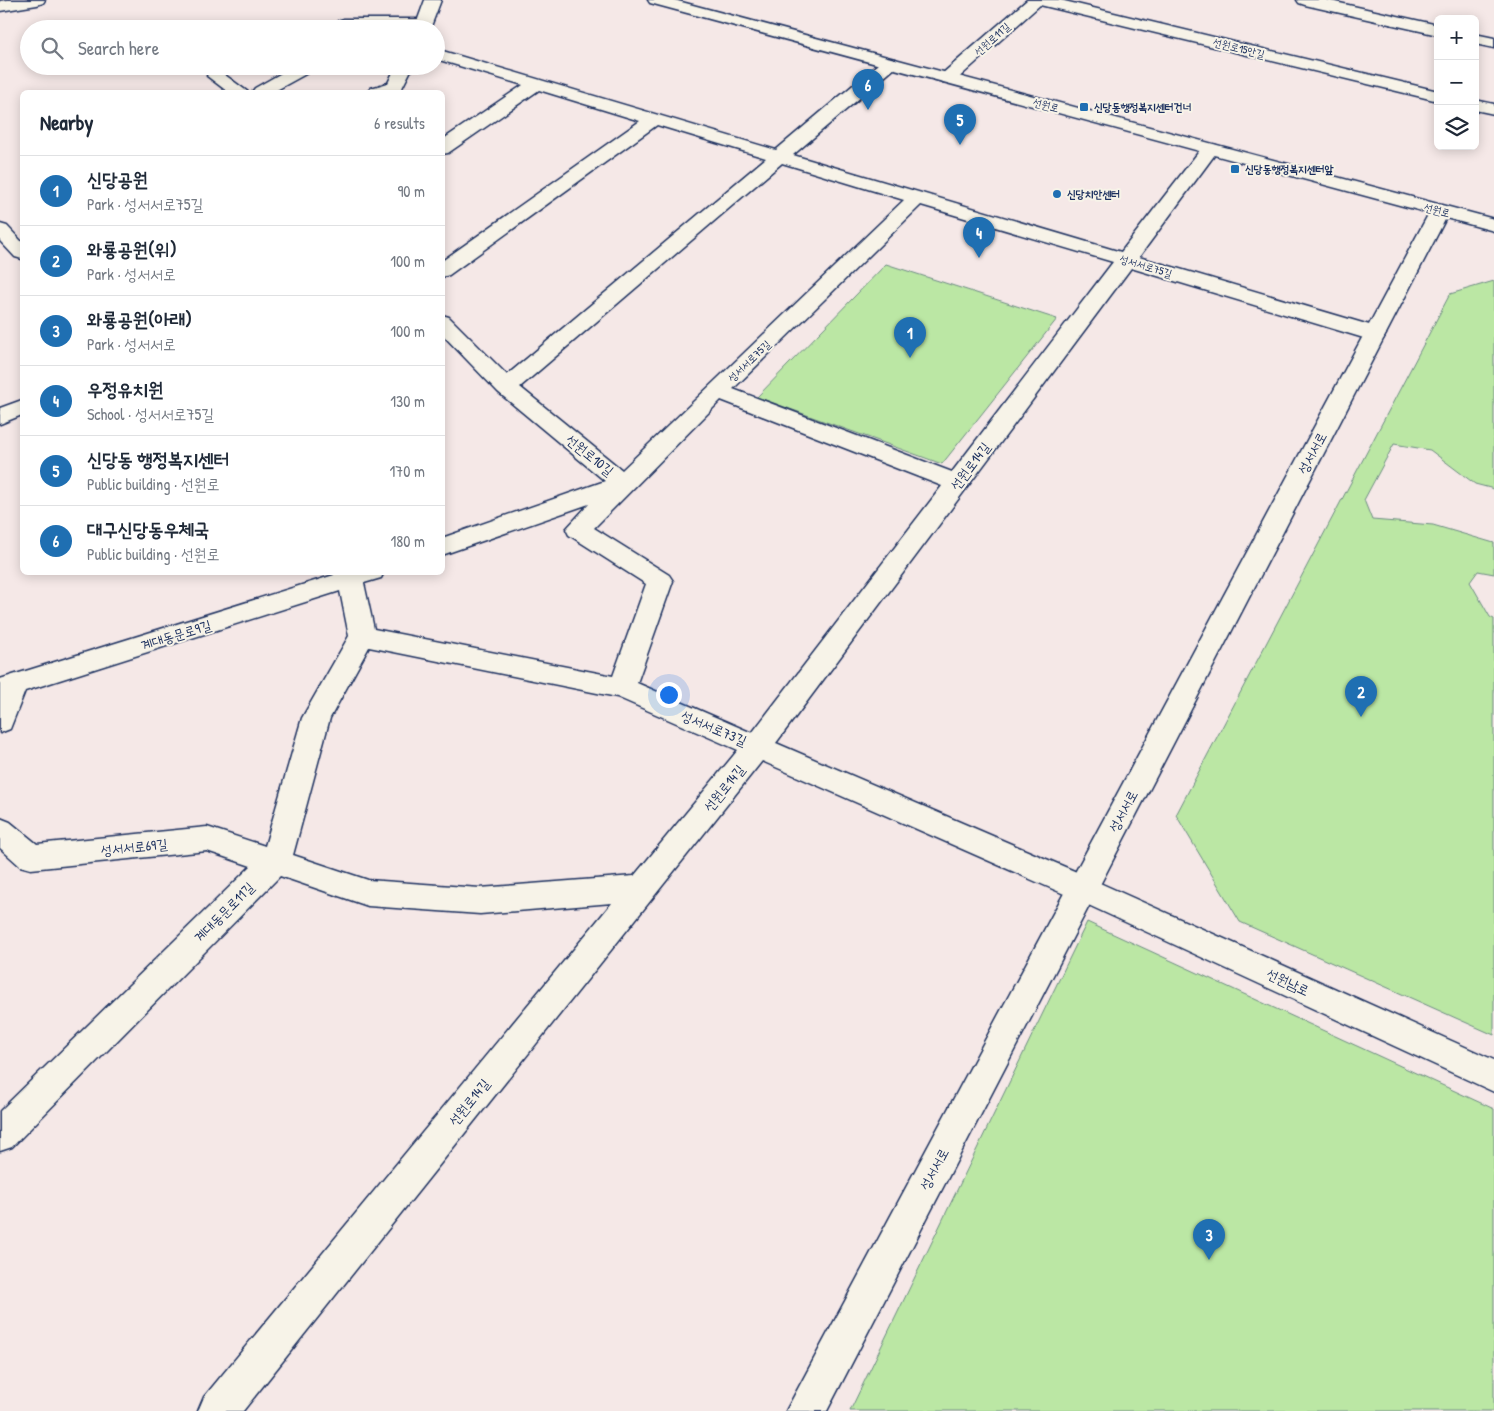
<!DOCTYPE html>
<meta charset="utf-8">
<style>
body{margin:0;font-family:"Patrick Hand","Poor Story",sans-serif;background:#f6f6f7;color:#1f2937}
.controls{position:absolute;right:15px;top:15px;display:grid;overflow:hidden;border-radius:8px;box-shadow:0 2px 12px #0003}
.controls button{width:45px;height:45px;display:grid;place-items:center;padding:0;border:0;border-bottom:1px solid #e0e1e3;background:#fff;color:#1f2937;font:25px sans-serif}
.you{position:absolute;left:668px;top:694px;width:18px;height:18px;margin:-12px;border:4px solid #fff;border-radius:50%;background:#1a73e8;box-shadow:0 0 0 8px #1a73e833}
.badge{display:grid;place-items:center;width:32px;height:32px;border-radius:50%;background:#1f6fb2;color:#fff;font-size:16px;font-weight:700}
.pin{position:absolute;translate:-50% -41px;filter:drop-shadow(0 1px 2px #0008)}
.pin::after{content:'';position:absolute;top:26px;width:18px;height:15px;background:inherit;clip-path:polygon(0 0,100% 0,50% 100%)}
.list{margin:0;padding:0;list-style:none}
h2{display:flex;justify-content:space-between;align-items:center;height:65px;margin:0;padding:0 20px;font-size:21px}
h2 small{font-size:16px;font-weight:400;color:#747a83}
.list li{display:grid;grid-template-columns:32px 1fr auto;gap:15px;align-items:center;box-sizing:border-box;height:70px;padding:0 20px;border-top:1px solid #e0e1e3}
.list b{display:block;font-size:19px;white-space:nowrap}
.list p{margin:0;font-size:16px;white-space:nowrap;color:#747a83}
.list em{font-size:16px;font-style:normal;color:#747a83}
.icon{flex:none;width:28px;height:28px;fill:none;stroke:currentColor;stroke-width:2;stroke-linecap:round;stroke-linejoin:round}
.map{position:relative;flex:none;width:1494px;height:1411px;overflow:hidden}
.search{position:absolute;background:#fff;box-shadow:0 2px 12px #0003;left:20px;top:20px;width:425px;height:55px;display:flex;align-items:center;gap:12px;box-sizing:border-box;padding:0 18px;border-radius:28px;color:#747a83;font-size:19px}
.panel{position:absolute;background:#fff;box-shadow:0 2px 12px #0003;left:20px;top:90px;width:425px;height:485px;border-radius:8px}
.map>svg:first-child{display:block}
</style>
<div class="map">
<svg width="1494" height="1411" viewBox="0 0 1494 1411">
<rect width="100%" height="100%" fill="#f5e8e7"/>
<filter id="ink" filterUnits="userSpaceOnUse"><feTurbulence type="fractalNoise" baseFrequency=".02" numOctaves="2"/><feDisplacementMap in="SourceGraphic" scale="10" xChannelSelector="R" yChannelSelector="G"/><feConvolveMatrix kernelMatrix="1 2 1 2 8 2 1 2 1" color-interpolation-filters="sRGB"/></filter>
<g filter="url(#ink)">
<path fill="#bbe7a4" stroke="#6b8b81" d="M886 264 1057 319 942 464 757 397Z
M1494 281V489L1475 484 1430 450 1394 444 1364 500 1372 520 1433 525 1494 543V574L1478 571 1470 582 1490 617 1494 619V1035L1240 922 1176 815 1450 294Z
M1087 922 1494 1109V1411H850Z"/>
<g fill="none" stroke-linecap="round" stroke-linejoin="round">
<g stroke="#1b2f5e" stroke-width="3">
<path id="minor" d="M8 0H45L43 3 37 5 0 11V1Z
M425 0H441L430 29H332L338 21 344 19H418Z
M1027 0H1060L1438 91V101L1040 5 954 82H942L939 78 942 74Z
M1297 0H1326L1438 25V35L1305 5 1299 3Z
M1475 34 1494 38V48L1475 44Z
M436 49 776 150 884 59H896L898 63 896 67 793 155 1121 252 1204 145 1210 144 1216 145 1219 149 1216 153 1139 257 1383 329 1386 334 1383 339 1375 340 1367 339 1131 268 776 743 1093 879 1097 888 1093 897 1082 901 1071 897 762 761 243 1411H198L204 1397 612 903 480 914 368 906 280 876 12 1147 0 1151V1111L251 866 207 851 31 869 20 866 0 848V818L10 822 37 844 207 827 265 846 302 718 349 636 340 591 25 691 10 729 0 733V679L334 575 333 572H384L381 578 364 583 374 629 613 676 646 584 569 535 566 529 589 504 442 555V538L605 481 498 392 442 334V315L449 317 507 375 766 158 657 125 449 275 442 277V261L640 121 539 90 448 153 442 154V140L523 85 436 59ZM782 163 904 200 622 470 520 387ZM921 205 1113 262 952 472 733 389ZM721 400 942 486 752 733 637 683 673 581 669 575 594 528ZM369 647 617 697 738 750 634 876 480 888 368 880 293 855 330 718Z
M294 66H315L313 70 273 92H252L255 88Z
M396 66H413L401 90 393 92H369L371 88 388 83Z
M215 71 221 72 248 92H228L207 76 209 72Z
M1475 100 1494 104V114L1475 110Z
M0 224 7 226 22 242V259L15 257 0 241Z
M22 400V415L0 424V408Z"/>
</g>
<g stroke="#1b2f5e" stroke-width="3">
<path id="tertiary" d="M1082 875 1494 1060V1092L1071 897 1067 888 1071 879Z"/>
</g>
<g stroke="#1b2f5e" stroke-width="3">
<path id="secondary" d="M648 0H674L1494 219V231L1446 218 827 1411H786L1429 213 650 3Z"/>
</g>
<use href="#minor" fill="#f7f3e8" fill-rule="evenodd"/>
<use href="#tertiary" fill="#f7f3e8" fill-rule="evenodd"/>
<use href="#secondary" fill="#f7f3e8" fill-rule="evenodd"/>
</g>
</g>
<g fill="#1f6fb2" stroke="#f7f3e8" stroke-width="2">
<rect x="1079" y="102" width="10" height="10" rx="2.5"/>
<rect x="1230" y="164" width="10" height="10" rx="2.5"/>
<circle cx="1057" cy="194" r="5"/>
</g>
<g text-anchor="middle" stroke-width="4" stroke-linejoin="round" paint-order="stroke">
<g font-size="11" fill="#1b2f5e" stroke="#f7f3e8">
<text transform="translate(992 39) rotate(-42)" y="4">선원로11길</text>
<text transform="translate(1239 48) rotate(14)" y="4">선원로15안길</text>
<text transform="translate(1046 105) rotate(15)" y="4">선원로</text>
<text transform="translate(1437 210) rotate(15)" y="4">선원로</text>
<text transform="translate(1146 266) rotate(17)" y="4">성서서로75길</text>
<text transform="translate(749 361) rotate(-44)" y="4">성서서로75길</text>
</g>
<g font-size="11" font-weight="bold" fill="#1b2f5e" stroke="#f7f3e8" text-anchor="start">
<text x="1094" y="111">신당동행정복지센터건너</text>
<text x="1245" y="173">신당동행정복지센터앞</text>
<text x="1067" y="198">신당치안센터</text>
</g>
<g font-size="14" fill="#1b2f5e" stroke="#f7f3e8">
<text transform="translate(1312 453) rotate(-62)" y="5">성서서로</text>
<text transform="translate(590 455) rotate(39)" y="5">선원로10길</text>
<text transform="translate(970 466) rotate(-53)" y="5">선원로14길</text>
<text transform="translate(176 635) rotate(-17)" y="5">계대동문로9길</text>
<text transform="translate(714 728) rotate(23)" y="5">성서서로73길</text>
<text transform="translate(724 788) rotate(-51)" y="5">선원로14길</text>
<text transform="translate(1123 811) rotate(-62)" y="5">성서서로</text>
<text transform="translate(134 847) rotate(-6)" y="5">성서서로69길</text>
<text transform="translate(224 912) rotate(-45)" y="5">계대동문로11길</text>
<text transform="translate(1288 982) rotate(25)" y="5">선원남로</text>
<text transform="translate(469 1102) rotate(-51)" y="5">선원로14길</text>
<text transform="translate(934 1169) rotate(-62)" y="5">성서서로</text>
</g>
</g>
</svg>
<div class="controls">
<button>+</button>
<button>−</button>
<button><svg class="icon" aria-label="layers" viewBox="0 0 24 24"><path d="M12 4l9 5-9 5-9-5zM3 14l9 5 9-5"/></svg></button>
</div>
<div class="you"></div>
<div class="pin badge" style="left:910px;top:358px">1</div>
<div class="pin badge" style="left:1361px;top:717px">2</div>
<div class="pin badge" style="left:1209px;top:1260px">3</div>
<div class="pin badge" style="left:979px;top:258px">4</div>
<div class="pin badge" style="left:960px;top:145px">5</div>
<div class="pin badge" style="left:868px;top:110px">6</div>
<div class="search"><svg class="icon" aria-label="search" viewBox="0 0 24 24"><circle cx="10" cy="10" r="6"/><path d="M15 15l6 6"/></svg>Search here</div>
<section class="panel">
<h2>Nearby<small>6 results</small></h2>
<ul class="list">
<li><span class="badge">1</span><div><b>신당공원</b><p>Park · 성서서로75길</p></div><em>90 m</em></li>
<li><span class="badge">2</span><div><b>와룡공원(위)</b><p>Park · 성서서로</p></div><em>100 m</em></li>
<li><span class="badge">3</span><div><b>와룡공원(아래)</b><p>Park · 성서서로</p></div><em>100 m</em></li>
<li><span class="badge">4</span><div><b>우정유치원</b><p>School · 성서서로75길</p></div><em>130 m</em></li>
<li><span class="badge">5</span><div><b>신당동 행정복지센터</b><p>Public building · 선원로</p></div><em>170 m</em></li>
<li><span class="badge">6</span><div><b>대구신당동우체국</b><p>Public building · 선원로</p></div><em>180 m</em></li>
</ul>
</section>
</div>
